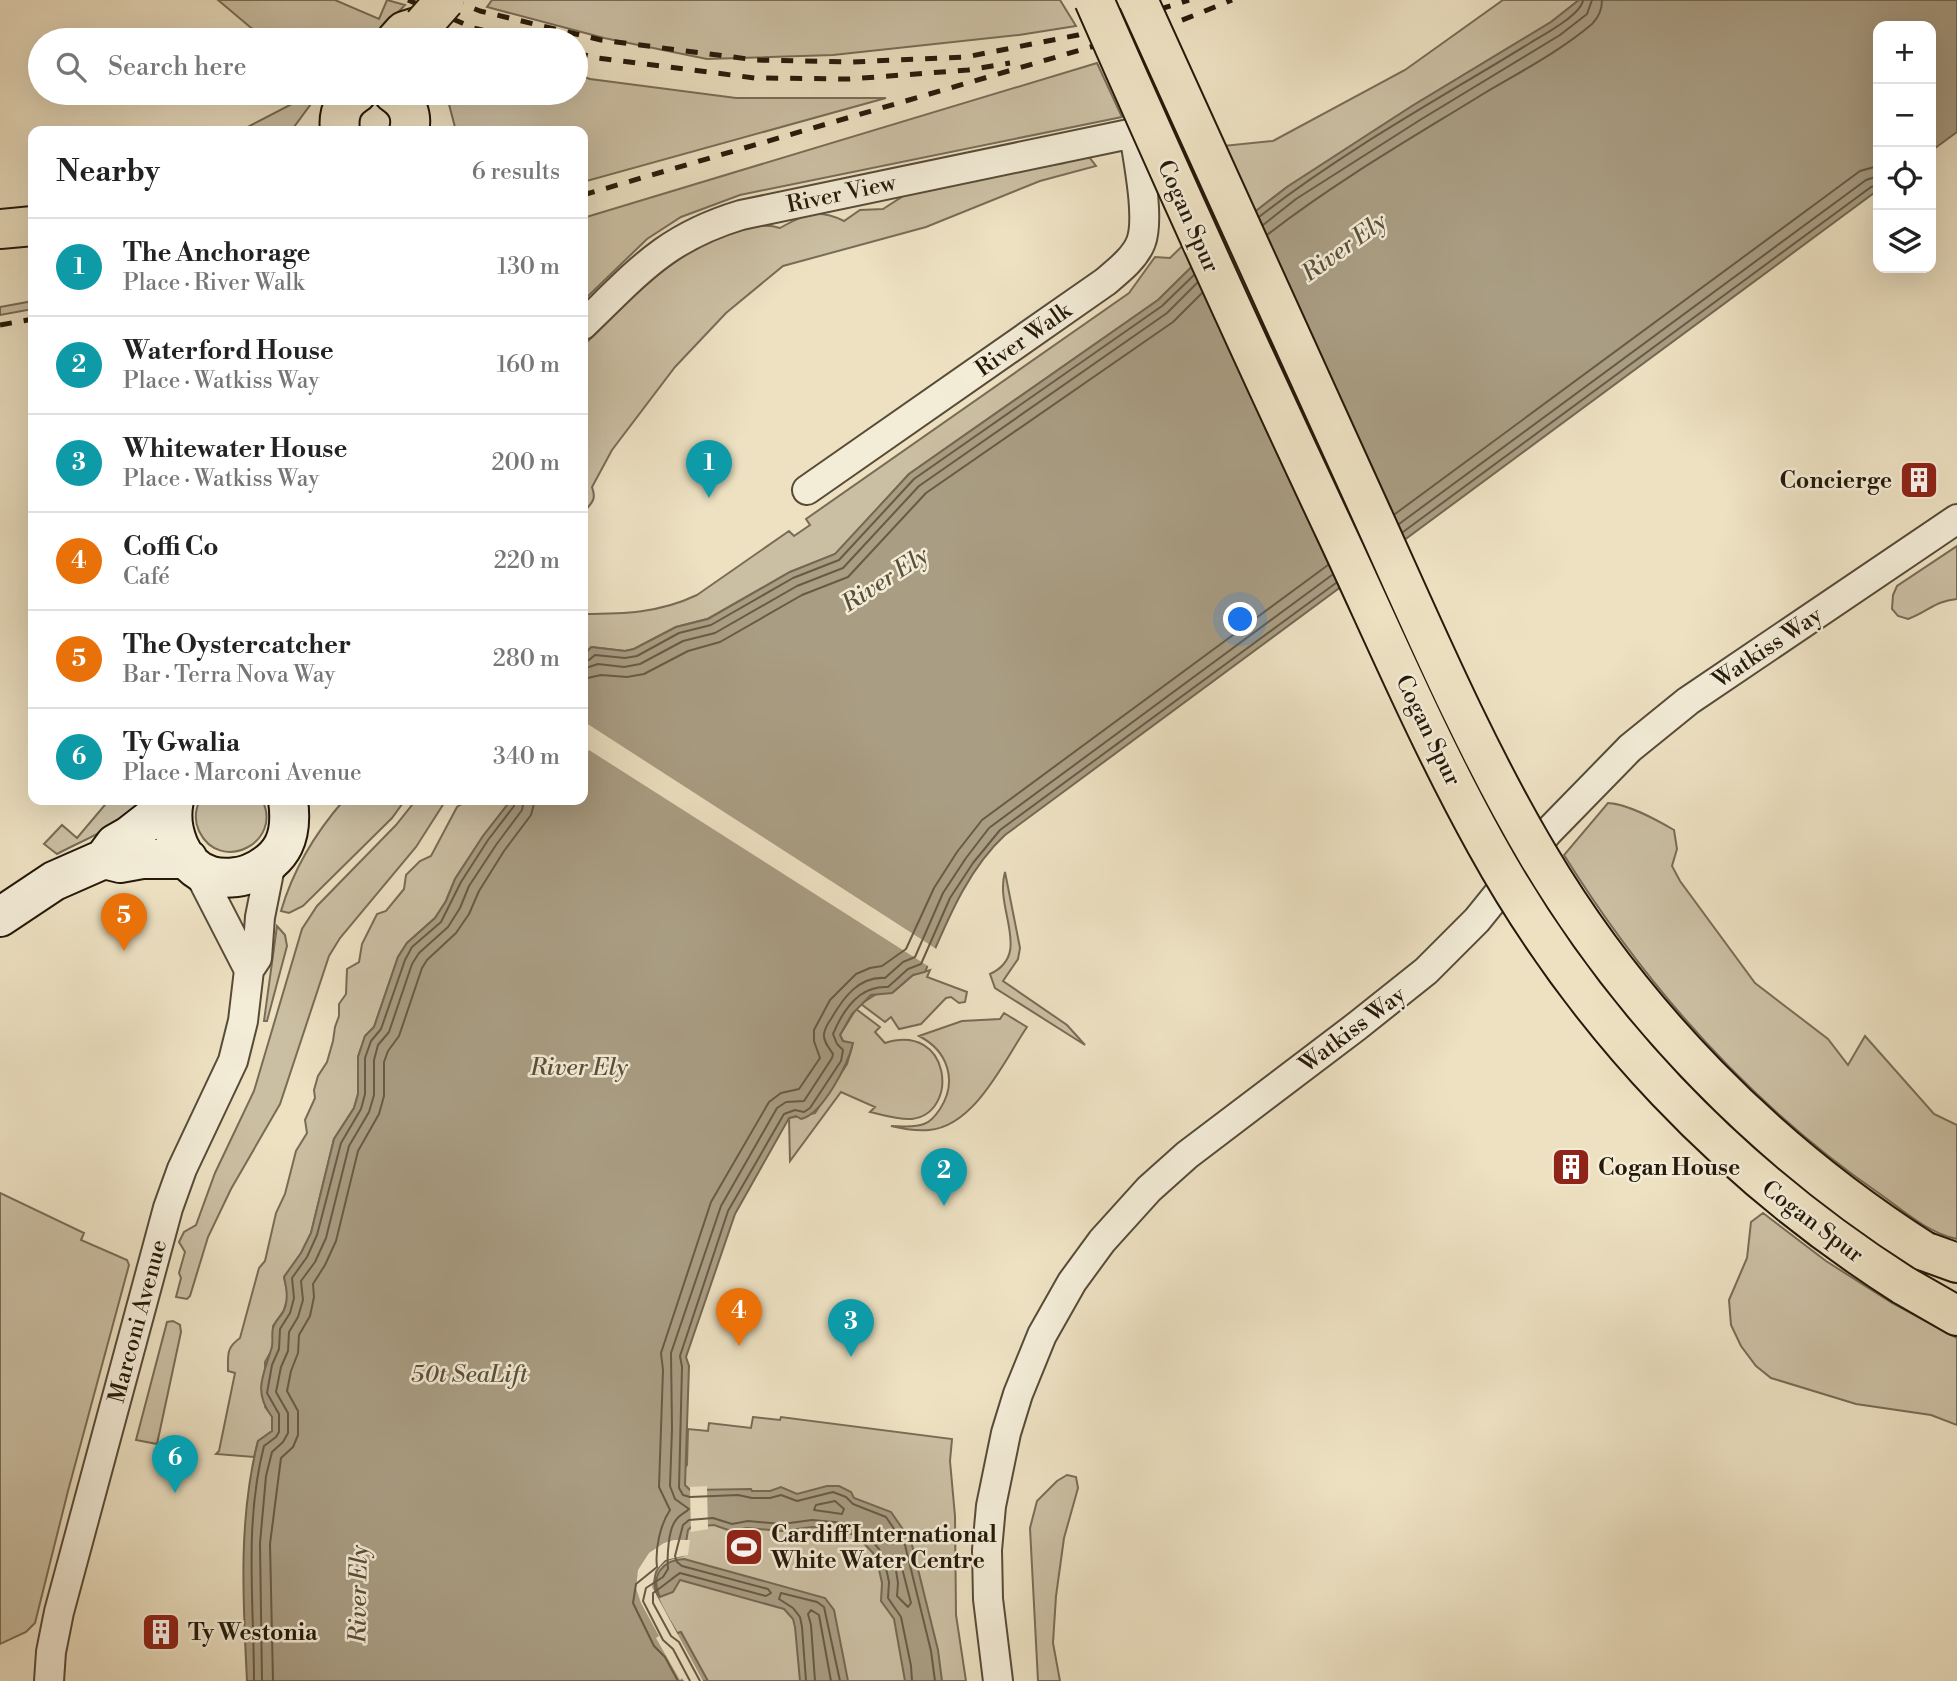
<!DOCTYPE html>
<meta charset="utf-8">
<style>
body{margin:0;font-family:"Libre Bodoni",serif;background:#f6f6f6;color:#222}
.controls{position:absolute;right:21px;top:21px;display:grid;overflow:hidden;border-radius:14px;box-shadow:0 7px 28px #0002}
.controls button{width:63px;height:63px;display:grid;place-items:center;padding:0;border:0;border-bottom:2px solid #e0e0e0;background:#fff;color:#222;font:35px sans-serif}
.you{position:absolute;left:1241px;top:620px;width:24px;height:24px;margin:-18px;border:5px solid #fff;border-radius:50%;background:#1a73e8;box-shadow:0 0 0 10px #1a73e833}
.badge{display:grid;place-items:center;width:46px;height:46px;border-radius:50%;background:#db2777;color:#fff;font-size:23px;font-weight:700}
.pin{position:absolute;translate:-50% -58px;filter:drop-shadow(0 2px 4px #0008)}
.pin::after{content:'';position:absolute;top:37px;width:24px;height:21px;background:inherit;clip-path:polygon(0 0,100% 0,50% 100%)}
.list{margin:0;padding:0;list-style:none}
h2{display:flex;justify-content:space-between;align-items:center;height:91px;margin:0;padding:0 28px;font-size:30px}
h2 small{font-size:23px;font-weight:400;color:#767676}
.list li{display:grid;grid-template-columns:46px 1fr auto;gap:21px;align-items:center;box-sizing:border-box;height:98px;padding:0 28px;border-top:2px solid #e0e0e0}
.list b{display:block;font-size:26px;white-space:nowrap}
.list p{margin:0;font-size:23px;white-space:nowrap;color:#767676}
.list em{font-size:23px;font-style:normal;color:#767676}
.icon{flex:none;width:38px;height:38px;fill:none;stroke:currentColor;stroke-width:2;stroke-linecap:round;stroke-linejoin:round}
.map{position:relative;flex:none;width:1957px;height:1681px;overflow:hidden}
.search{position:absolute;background:#fff;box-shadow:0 7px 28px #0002;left:28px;top:28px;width:560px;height:77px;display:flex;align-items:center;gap:18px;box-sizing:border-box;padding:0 24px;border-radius:38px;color:#767676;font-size:26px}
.panel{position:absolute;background:#fff;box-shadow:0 7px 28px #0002;left:28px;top:126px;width:560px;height:679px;border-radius:14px}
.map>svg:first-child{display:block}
</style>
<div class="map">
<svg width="1957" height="1681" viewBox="0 0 1957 1681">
<rect width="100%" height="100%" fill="#ede1c2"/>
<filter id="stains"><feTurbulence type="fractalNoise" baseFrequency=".00286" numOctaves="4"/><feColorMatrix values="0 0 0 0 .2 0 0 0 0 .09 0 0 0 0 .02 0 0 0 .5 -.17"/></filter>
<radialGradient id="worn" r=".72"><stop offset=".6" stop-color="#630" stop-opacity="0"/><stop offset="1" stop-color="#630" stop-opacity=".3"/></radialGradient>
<path fill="#cbbfa3" stroke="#786c56" stroke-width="2" d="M218 0H335L379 19 387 0 405 5 372 40H271L250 27Z
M492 0H1060L1076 26 1019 35 833 55 707 59 604 38 487 7Z
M1503 0H1579L1551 22 1412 106 1287 187 1221 238 1158 300 909 474 836 554 790 572 707 619 676 627 634 649 625 651 592 647 586 653H583V614C624 614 659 613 697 595L789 531 794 536 810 525 806 519 1129 293 1155 257 1170 258 1212 217 1183 150 1273 141 1405 70Z
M1097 63 1122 117 740 195 681 217 647 239 583 301V218Z
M576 74 590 79 736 98H886L583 182V131H456L446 93H576Z
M307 93H319L291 131H240L294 103Z
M1084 156 1089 157 1096 166 1040 181 926 227 783 266 726 313 675 367 612 450 592 487C597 501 591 503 583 513V346C631 300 671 250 738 231 753 227 765 223 780 228 805 214 817 208 844 221L860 210 883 209 911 191 932 190 949 186 955 181 1064 163 1072 158Z
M33 301V309L0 315V307Z
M1957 546V599C1934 601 1928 612 1908 619L1898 616 1892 609 1893 595 1897 586Z
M109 800H142C122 826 85 839 57 854L44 844 62 825 77 838Z
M200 800H262C284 842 220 875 199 831 194 820 195 810 200 800Z
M344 800H405L392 818 303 906 289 913 281 911C293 870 316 832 344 800Z
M416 800H446L416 847 340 938 329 956 280 1104 231 1189 208 1237 190 1296 187 1299 176 1297 181 1278 179 1273 185 1252 179 1242 184 1232 196 1225 215 1173 254 1091 302 929 317 906 396 825Z
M468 800H511L483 836 455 879 446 901 435 918 407 943 398 957 374 1027 365 1036 358 1057V1094L354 1108 334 1139 311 1233 301 1253 284 1277 288 1296 284 1310 273 1326V1348L265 1362V1407L273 1417 272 1431 258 1441 254 1457 216 1454 219 1451 235 1373 228 1371C228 1355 226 1348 240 1338L259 1268 265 1261 276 1213 285 1194 296 1151 307 1133 305 1120 315 1098 314 1090 318 1076 327 1062 333 1041 335 1027 339 1016V1004L346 994 347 969 359 962 362 944 377 914 386 911 404 889 406 875 420 861 431 856 457 807Z
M1608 803C1628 804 1655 819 1674 830L1677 849 1672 866 1680 881 1755 983 1828 1039 1848 1065 1865 1036 1934 1114 1957 1125V1239C1928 1233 1904 1211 1880 1194 1751 1105 1647 988 1564 855Z
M1005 872 1020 948 1018 959 1003 981 1067 1025 1085 1045 995 988 990 974C1033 954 994 909 1005 872Z
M277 926 285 935 287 946 267 1021H264Z
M930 970 927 977 967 992 965 1002 959 1003 951 997 946 998 921 1024 899 1029 891 1017 885 1022 861 1004 878 993H892L913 975Z
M856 1009 880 1027 875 1032 885 1043C951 1022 960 1113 912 1119 898 1120 883 1115 870 1112L875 1107 841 1092 790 1161 789 1118 815 1113 847 1064 852 1047 843 1041 840 1035Z
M1004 1013 1027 1027C1004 1061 975 1126 929 1130 916 1131 903 1129 891 1126 901 1126 914 1128 924 1124 931 1122 936 1115 940 1109 958 1081 948 1051 919 1036L962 1021 1000 1019Z
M0 1193 84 1233 81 1240 127 1260 129 1265 68 1491 35 1623 26 1632 0 1644Z
M1763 1213 1826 1261 1892 1303 1957 1338V1425L1931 1415 1856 1404 1771 1378 1756 1366 1741 1346 1731 1325 1729 1300 1747 1258 1751 1222Z
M173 1321 180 1325 181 1332 157 1444 136 1440 167 1322Z
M753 1417 780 1420 781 1417 952 1439 950 1461 955 1516 956 1615 966 1681H520L687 1465 688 1429 708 1431 709 1423 751 1428Z
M1067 1475 1076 1477 1078 1488 1064 1538 1056 1596 1053 1643 1060 1681H1038L1030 1528 1037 1501 1057 1481Z"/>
<path fill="#a99d83" stroke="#746853" stroke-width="2" d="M1579 0H1957V132L1931 151V26H1878V190L1005 835C966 871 946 924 925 972L913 975 892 993 871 995 852 1014 840 1035 843 1041 853 1043C848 1064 823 1114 801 1119L796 1116 789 1118 735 1214 686 1357 689 1366 685 1485 690 1490 751 1489 752 1491H770L781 1487 797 1494 827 1486H839L851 1492 854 1498 891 1512 911 1541 938 1650 942 1681H905L894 1619 881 1601 882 1583 878 1565 873 1553 859 1538 842 1529 812 1527 782 1531 747 1528 731 1531 714 1525 691 1527 688 1530 684 1555C677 1558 670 1557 664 1562 640 1581 667 1614 677 1633L681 1632 708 1681H247C243 1601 238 1519 258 1441L272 1431V1417C253 1392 263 1376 271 1350 274 1343 271 1335 273 1328 274 1323 279 1318 282 1314 289 1302 287 1290 284 1277L301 1253 311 1233 334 1139 354 1108 358 1094V1057L365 1036 374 1027 398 957 407 943 435 918 446 901 455 879 483 836 511 800H583V653H586L591 647 625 651 634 649 676 627 708 619 790 572 835 554 909 474 1158 300 1221 238 1287 187 1412 106 1551 22Z
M684 1559 825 1598 834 1610 848 1681H800L795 1627 793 1619 784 1609 680 1580 673 1592 660 1597C650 1576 662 1560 684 1559Z"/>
<path fill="#ede1c2" d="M583 721 938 950 931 968 589 750 586 754 583 752Z
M707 1486 708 1529 691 1532 690 1487Z
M674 1540H690L688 1555 665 1560 655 1571 652 1587 703 1681H684L682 1678 680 1680 656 1638 659 1636 641 1603 636 1588 638 1570 649 1553 664 1543Z"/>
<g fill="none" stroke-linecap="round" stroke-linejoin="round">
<path stroke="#675b46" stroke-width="2" d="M1259 217C1343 151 1439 99 1530 43 1543 35 1581 15 1583 0
M1263 225 1296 199 1420 120 1560 35 1587 14 1592 0
M1267 235C1335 182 1410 139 1483 94 1520 72 1559 52 1592 24 1599 17 1602 10 1602 0
M1395 514 1860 171 1878 166
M1399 524 1866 180 1878 176
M1403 532 1871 187 1878 185
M583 660H589L595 655 625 658 637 656 679 633 711 625 793 578 839 560 914 479 1162 306 1194 275
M583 669 598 664 624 667 640 664 683 641 715 633 797 586 843 568 919 486 1167 313 1197 283
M583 679 601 675 627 677 644 674 688 651 720 642 802 595 848 577 926 493 1173 322 1202 293
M835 1501 844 1509 842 1514 814 1510 816 1505Z
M899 1566 902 1568 911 1603 908 1607 897 1596 898 1583 896 1570Z
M254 1681C254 1602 244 1524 264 1446L276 1437 279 1432V1414L267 1393 272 1365 279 1349 280 1329 290 1313 294 1298 292 1278 307 1257 317 1235 341 1143 361 1109 365 1094V1058L371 1041 381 1029 405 960 412 947 441 922 461 882 488 840 514 806 515 800
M262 1681 260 1543 266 1476 272 1452 283 1442 288 1433V1413L276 1392 281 1367 288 1351 289 1332 298 1317 303 1300 301 1281 315 1262 326 1238 349 1146 369 1112 374 1095V1060L378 1045 389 1032 412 964 419 953 448 927 460 908 469 886 496 845 522 810 524 800
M273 1681 270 1544 281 1458 293 1447 298 1435V1411L287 1391 291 1371 298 1353 299 1335 310 1316 314 1297 313 1284 325 1265 336 1241 358 1151 379 1114 384 1096V1062L388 1051 399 1036 422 968 427 960 456 933 469 914 479 891 504 851 531 815 535 800
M678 1681 665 1657 654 1646 633 1603 636 1584 657 1567C655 1549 660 1525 670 1510L659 1487 663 1370 661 1353 711 1202 769 1102 781 1093 799 1089 820 1058 814 1041V1030L830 1000 856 974 870 968 882 966 906 949 934 888 957 852 982 820 1328 565
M690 1681 673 1649 663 1640 643 1601 646 1588 663 1577 668 1569C667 1558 668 1529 676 1520 679 1515 685 1513 689 1509L675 1499 670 1486 672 1429 671 1353 721 1206 777 1108 786 1102 804 1101 832 1058 833 1054C829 1048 823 1041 824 1034 825 1028 828 1023 831 1019 843 998 859 976 885 978L903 962 915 957 943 893 966 858 989 828 1332 575
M700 1681 679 1642 671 1636 653 1603V1593C658 1590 678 1574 680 1573L766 1596 771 1593 768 1589 682 1566 677 1562 675 1556 683 1525 689 1520 713 1518 732 1524 748 1521 782 1524 812 1520 845 1523 864 1532 879 1549 885 1563 889 1582 888 1598 901 1617 911 1666 912 1681
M806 1681 802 1627 800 1617 793 1608 779 1599 781 1593 817 1602 824 1607 840 1681
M815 1681 811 1625 808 1614 811 1610 819 1615 831 1681
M935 1681 931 1651 905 1545 886 1517 853 1504 846 1497 833 1492 797 1501 781 1495 770 1498H752L738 1495 690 1497 683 1495 679 1488 682 1367 680 1356 728 1211 784 1114 795 1110 804 1112 810 1108 841 1061 843 1050 837 1044 833 1034C843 1010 860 985 888 987L908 969 921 964 950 898 973 863 1000 830 1336 583"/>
<g stroke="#574b38" stroke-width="32">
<path id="street" d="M583 325C638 272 665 238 741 215L1134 133C1138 160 1150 218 1141 242 1135 258 1118 271 1105 282L807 490
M195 865 249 970
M49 1681 51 1652 59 1612 168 1208 182 1169 233 1061 243 1021 249 970 257 958 260 917 271 862
M998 1681 988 1599 987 1550 991 1506 1006 1433 1018 1394 1042 1335 1072 1282 1102 1241 1149 1189 1187 1155 1357 1026 1426 971 1477 920 1548 832 1630 748 1688 701 1957 519"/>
</g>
<g stroke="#25190a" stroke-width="42">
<path id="secondary" d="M174 800C168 828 180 867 211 876 222 879 239 878 249 874 284 859 293 836 288 800
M104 859 120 863 142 859H188
M0 917 54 881 104 859 115 844 129 836 174 801"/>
</g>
<g stroke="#25190a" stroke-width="42">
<path id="primary" d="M396 40 404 31 423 25 421 40
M393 93C407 102 413 115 409 131
M340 131C338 115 342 102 357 93
M0 229 33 226
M1924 1251 1957 1263
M1903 1285 1957 1316"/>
</g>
<use href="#street" stroke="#f3ecd7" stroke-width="28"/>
<use href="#secondary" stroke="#f3ecd7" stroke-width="38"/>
<use href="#primary" stroke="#ede1c2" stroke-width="38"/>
<path stroke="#25190a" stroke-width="5" stroke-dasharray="12 12" stroke-linecap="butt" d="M408 0 474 28 524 40
M452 0 480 11 601 40 756 60 851 62 966 57 1078 35 1189 0
M576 53 598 58 755 78 850 79 968 70 1010 63
M583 195 1180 21 1232 0
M0 325 33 319"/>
<g stroke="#25190a" stroke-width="42" stroke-linecap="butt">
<path id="primary-bridge" d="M1094 0C1173 180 1254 359 1338 537 1386 640 1431 745 1486 844 1586 1025 1729 1174 1903 1285
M1138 0C1212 165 1287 330 1363 495 1418 615 1470 740 1538 855 1633 1015 1767 1151 1924 1251
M423 25 445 0"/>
</g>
<use href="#primary-bridge" stroke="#ede1c2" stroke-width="38"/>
</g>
<defs>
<g id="building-square" transform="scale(2.0125)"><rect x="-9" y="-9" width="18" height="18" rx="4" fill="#8f2418" stroke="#f3ecd7"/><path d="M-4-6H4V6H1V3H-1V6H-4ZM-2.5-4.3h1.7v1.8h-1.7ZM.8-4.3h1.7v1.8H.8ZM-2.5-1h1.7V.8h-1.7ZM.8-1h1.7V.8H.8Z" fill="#fff"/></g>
<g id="stadium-square" transform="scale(2.0125)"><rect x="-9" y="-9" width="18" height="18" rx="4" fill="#8f2418" stroke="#f3ecd7"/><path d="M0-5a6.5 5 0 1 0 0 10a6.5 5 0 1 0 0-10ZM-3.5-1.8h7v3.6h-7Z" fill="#fff"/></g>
</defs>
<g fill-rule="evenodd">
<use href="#building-square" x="1919" y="480"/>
<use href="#building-square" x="1571" y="1167"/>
<use href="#stadium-square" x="744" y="1547"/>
<use href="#building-square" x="161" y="1632"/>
</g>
<g text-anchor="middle" stroke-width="5" stroke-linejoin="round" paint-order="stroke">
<g font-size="23" fill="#25190a" stroke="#f3ecd7">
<text transform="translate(841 193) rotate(-12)" y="8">River View</text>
<text transform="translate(1189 216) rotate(66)" y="8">Cogan Spur</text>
<text transform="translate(1023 339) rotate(-35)" y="8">River Walk</text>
<text transform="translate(1767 647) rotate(-34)" y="8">Watkiss Way</text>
<text transform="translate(1429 730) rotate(64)" y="8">Cogan Spur</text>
<text transform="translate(1352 1029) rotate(-37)" y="8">Watkiss Way</text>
<text transform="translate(1813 1221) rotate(37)" y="8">Cogan Spur</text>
<text transform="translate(137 1321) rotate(-75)" y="8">Marconi Avenue</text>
</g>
<g font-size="23" font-weight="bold" fill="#25190a" stroke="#f3ecd7" text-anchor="start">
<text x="1892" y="488" text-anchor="end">Concierge</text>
<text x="1598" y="1175">Cogan House</text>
<text x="771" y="1542">Cardiff International<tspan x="771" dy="26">White Water Centre</tspan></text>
<text x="188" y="1640">Ty Westonia</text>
</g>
<g font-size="24" font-style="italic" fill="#5a4e3a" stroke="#f3ecd7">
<text transform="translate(1344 247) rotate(-36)" y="8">River Ely</text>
<text transform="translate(885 579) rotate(-33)" y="8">River Ely</text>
<text x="579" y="1075">River Ely</text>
<text x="469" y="1382">50t SeaLift</text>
<text transform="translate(358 1594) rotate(-89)" y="8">River Ely</text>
</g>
</g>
<rect width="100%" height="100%" filter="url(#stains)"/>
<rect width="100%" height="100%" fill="url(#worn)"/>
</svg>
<div class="controls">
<button>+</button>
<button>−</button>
<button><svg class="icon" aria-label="locate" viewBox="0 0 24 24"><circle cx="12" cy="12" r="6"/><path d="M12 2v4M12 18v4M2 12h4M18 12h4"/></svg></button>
<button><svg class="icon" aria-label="layers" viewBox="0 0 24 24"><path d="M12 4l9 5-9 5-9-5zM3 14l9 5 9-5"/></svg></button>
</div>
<div class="you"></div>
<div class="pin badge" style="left:709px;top:498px;background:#0f9aa8">1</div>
<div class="pin badge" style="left:944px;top:1206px;background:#0f9aa8">2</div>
<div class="pin badge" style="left:851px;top:1357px;background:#0f9aa8">3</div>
<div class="pin badge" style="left:739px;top:1346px;background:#e8710a">4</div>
<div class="pin badge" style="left:124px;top:951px;background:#e8710a">5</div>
<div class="pin badge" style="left:175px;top:1493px;background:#0f9aa8">6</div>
<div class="search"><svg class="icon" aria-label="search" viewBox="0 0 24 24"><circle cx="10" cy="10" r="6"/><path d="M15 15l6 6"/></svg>Search here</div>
<section class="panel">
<h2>Nearby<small>6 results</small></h2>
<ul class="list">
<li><span class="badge" style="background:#0f9aa8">1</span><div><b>The Anchorage</b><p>Place · River Walk</p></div><em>130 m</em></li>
<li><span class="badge" style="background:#0f9aa8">2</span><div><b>Waterford House</b><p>Place · Watkiss Way</p></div><em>160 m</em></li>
<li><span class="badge" style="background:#0f9aa8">3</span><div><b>Whitewater House</b><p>Place · Watkiss Way</p></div><em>200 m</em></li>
<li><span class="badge" style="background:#e8710a">4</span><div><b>Coffi Co</b><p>Café</p></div><em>220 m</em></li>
<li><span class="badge" style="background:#e8710a">5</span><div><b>The Oystercatcher</b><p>Bar · Terra Nova Way</p></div><em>280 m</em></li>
<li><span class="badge" style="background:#0f9aa8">6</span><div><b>Ty Gwalia</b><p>Place · Marconi Avenue</p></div><em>340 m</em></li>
</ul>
</section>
</div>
